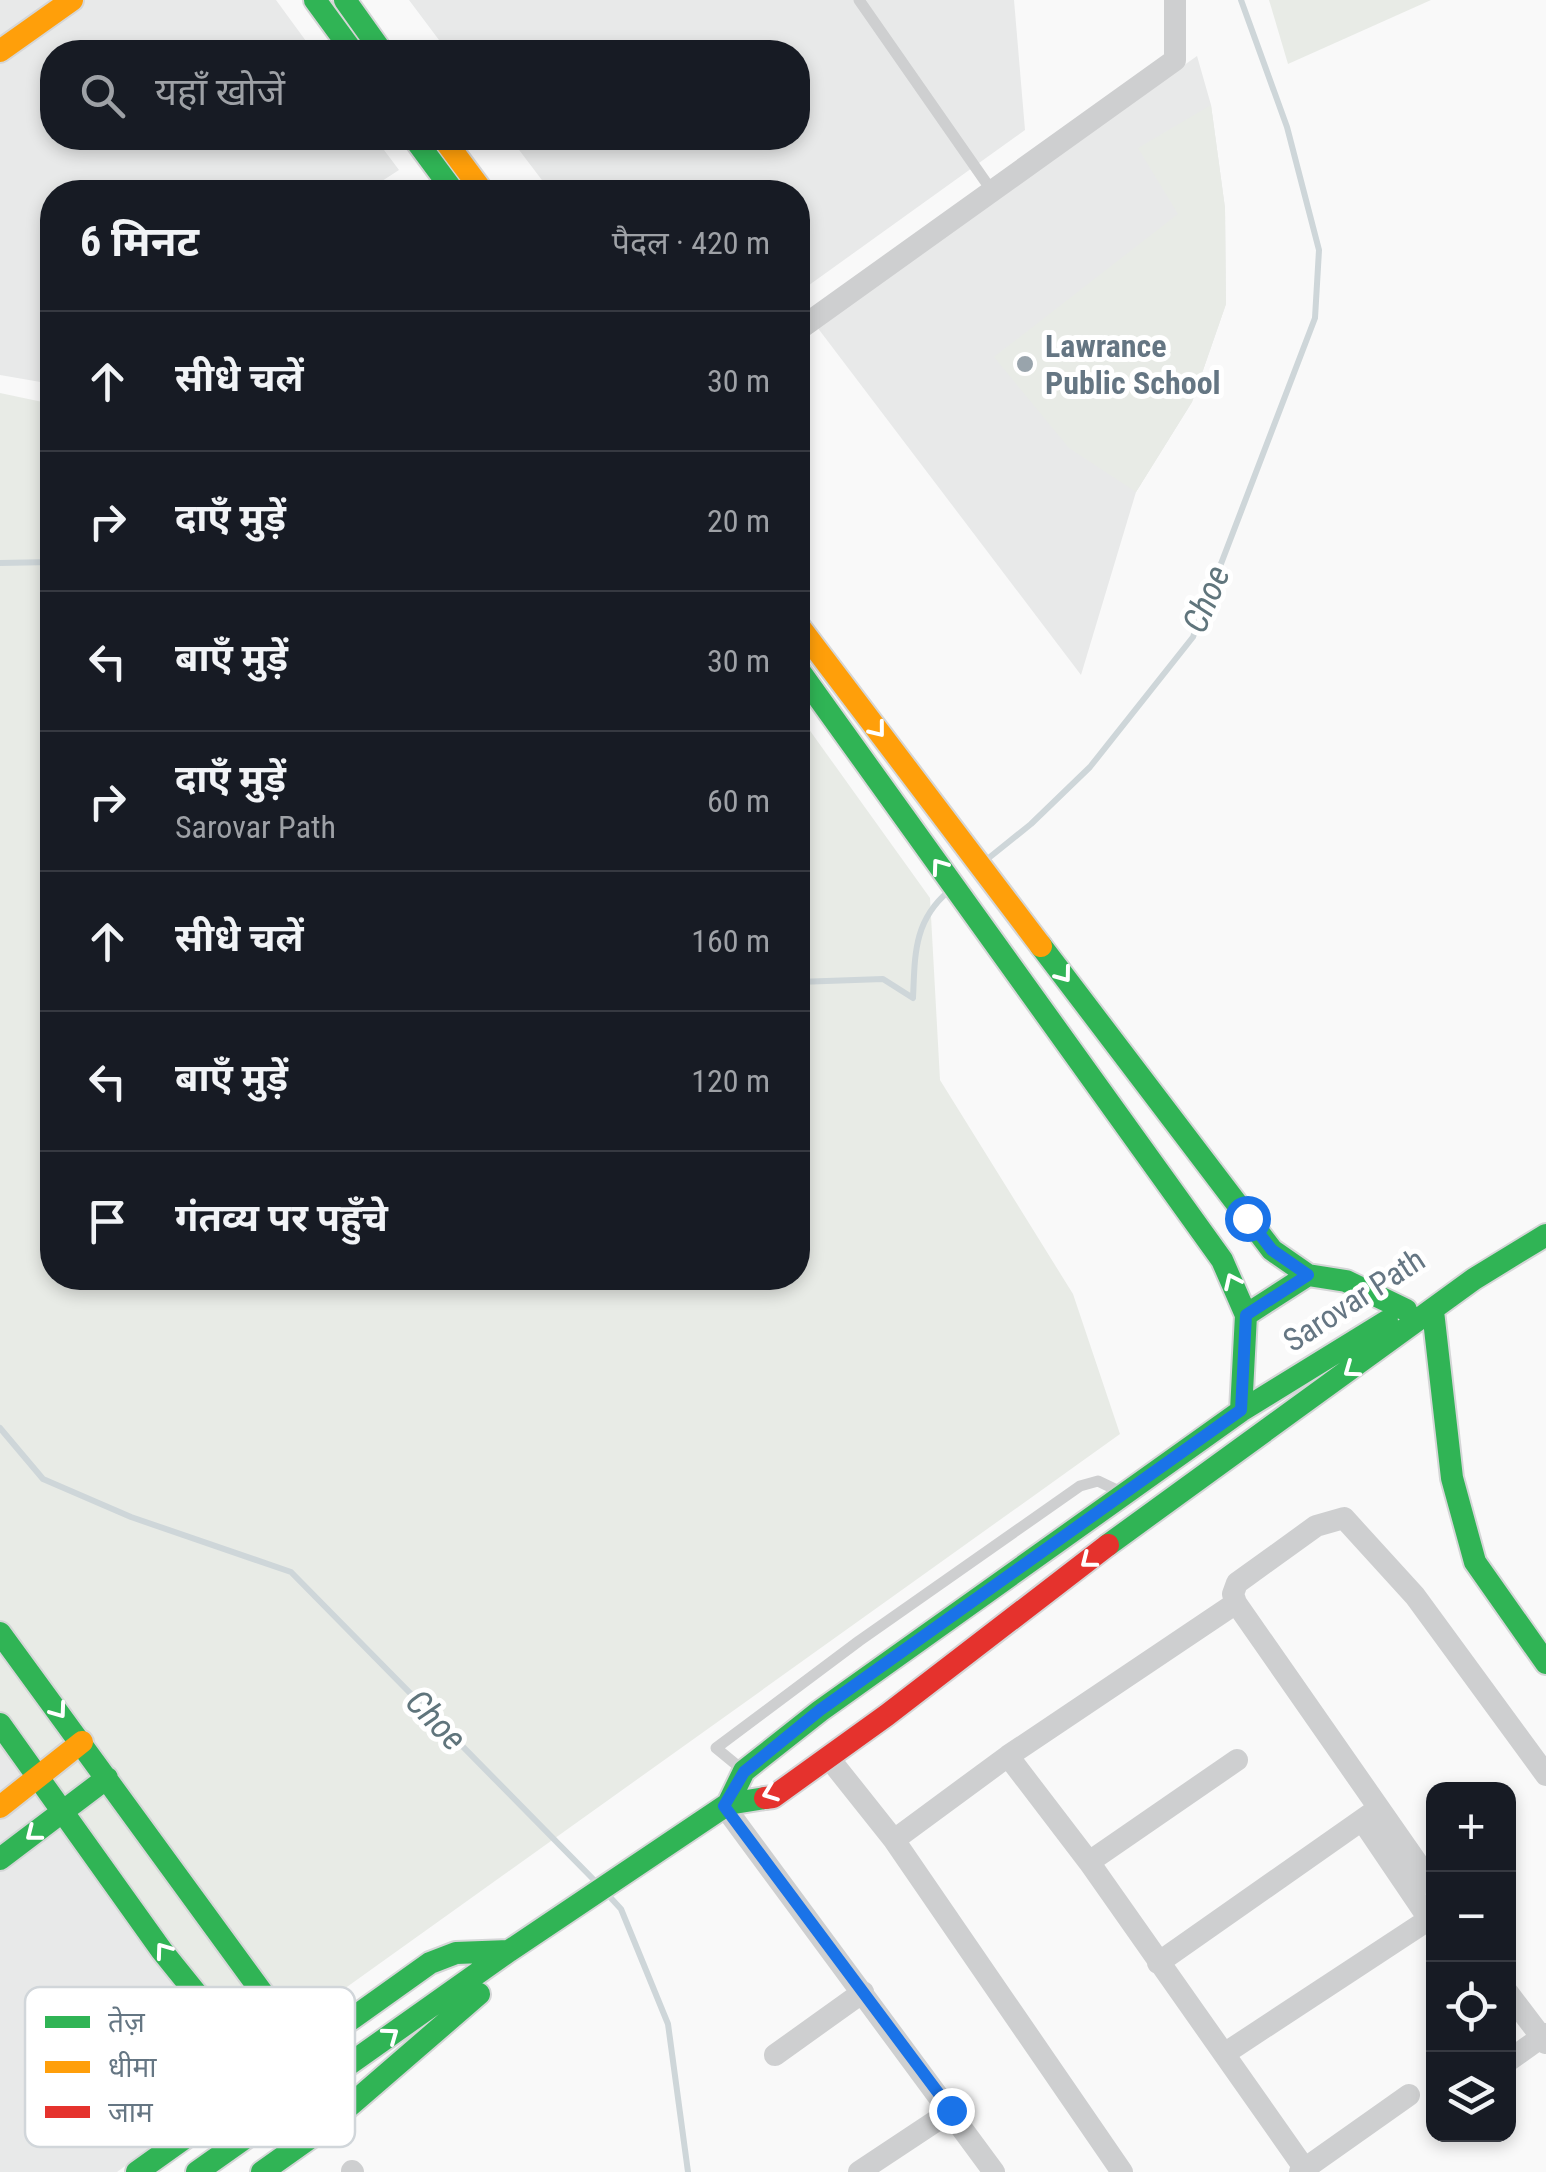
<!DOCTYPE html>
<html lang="hi">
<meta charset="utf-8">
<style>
body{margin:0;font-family:"Roboto Condensed","Noto Sans Devanagari",sans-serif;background:#242831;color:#f1f3f6}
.controls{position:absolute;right:30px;bottom:30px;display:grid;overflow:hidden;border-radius:20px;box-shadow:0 5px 15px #0003}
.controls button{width:90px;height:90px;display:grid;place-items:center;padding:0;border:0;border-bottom:2px solid #363941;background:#171b24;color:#f1f3f6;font:50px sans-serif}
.stop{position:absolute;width:30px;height:30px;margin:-22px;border:8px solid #1a73e8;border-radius:50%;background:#fff}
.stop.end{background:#1a73e8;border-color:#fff;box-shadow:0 2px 10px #0008}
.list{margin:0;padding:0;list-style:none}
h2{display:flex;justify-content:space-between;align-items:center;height:130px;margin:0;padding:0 40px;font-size:42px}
h2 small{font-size:32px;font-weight:400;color:#9ea1a6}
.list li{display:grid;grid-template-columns:65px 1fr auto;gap:30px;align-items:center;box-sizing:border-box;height:140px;padding:0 40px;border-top:2px solid #363941}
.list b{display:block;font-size:38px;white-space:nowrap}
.list p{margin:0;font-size:32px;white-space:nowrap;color:#9ea1a6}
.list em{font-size:32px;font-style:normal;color:#9ea1a6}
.icon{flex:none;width:55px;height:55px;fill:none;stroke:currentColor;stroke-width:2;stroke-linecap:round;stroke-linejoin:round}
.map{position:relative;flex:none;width:1546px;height:2172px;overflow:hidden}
.search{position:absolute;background:#171b24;box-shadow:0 5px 15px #0003;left:40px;top:40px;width:770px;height:110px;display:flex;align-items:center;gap:25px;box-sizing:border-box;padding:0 35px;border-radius:40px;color:#9ea1a6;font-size:38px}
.panel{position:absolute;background:#171b24;box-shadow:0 5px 15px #0003;left:40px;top:180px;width:770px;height:1110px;border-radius:40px}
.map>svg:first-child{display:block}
</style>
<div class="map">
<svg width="1546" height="2172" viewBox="0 0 1546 2172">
<rect width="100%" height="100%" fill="#f9f9f9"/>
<path fill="#e8e9e9" d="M0 0H276L314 52H52V138H375L399 170 365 192H52V384L0 375Z
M409 0H1014L1025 130 798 293V192H551L510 138H798V52H448Z
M1197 56 1211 105 1225 208 1226 304 1192 402 1136 492 1081 675 817 327Z
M0 1737 242 2081 117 2172H0Z"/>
<path fill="#e8ebe6" d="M1269 0H1431L1288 64Z
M1211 105 1225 208 1226 304 1192 402 1136 492 1069 448 994 357 1178 214 1138 148Z
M0 393 52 404V1278H798V714L930 898 940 1080 1073 1294 1120 1434 242 2062 0 1721Z"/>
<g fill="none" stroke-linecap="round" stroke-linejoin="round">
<path stroke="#ced6d9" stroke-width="6" d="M0 563 52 562
M985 861 1031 824 1090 767 1193 637 1315 318 1319 250 1287 127 1241 0
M798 982 883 979 913 998C915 956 913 921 949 891
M0 1428 43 1479 131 1517 291 1572 597 1883
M609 1896 621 1909 668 2024 688 2172"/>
<g stroke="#d5d6d7" stroke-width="26">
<path id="fast" d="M315 0 353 52
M345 0 382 52
M414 138 454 192
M798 669 1222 1260 1246 1315 1241 1411
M1041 946 1272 1250 1308 1275 1346 1281 1406 1310
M1433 1311 1452 1478 1475 1562 1546 1663
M1246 1315 1308 1275
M1108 1545 1474 1279 1546 1235
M0 1633 304 2050
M0 1724 162 1951 267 2081
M728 1804 744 1771 820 1711 1241 1411 1387 1321
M0 1859 107 1778
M137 2172 430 1963 456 1953 509 1951
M197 2172 509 1951 728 1804 765 1798
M262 2172 324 2128 479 1994"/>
</g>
<g stroke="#d5d6d7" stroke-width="26">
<path id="slow" d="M0 51 72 0
M443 138 483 192
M798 625 1041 946
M0 1807 82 1742"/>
</g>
<g stroke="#d5d6d7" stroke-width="26">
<path id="jam" d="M765 1798 773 1797 887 1715 1108 1545"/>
</g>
<path stroke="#cecfd0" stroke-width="11" d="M859 0 992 191
M744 1771 716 1748 859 1641 1080 1486 1098 1481 1123 1493"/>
<path stroke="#cecfd0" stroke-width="22" d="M798 330 1175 60V0
M1008 1756 1089 1862 1307 2172
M828 1757 894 1840 1122 2172
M724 1806 994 2172
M1362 1820 1429 1919
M894 1840 1008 1756 1236 1603
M1089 1862 1237 1760
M1434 1887 1236 1603 1233 1594 1237 1583 1316 1526 1344 1518 1415 1596 1546 1775
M1158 1963 1379 1808
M1508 1993 1546 2043
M1224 2054 1434 1916
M775 2055 863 1992
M1508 2061 1546 2034
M352 2171 353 2172
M859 2172 951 2111
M1300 2172 1409 2095"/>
<use href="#fast" stroke="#30b455" stroke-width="22"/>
<use href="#slow" stroke="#ff9f0a" stroke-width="22"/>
<use href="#jam" stroke="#e5322d" stroke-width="22"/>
</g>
<defs><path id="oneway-chevron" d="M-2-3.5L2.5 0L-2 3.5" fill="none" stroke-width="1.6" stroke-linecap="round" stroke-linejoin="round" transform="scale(2.5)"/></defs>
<g stroke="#fff">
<use href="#oneway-chevron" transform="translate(878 730) rotate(52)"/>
<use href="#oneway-chevron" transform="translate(939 866) rotate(-126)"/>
<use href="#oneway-chevron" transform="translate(1064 975) rotate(53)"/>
<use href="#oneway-chevron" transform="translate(1232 1281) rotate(-115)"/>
<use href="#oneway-chevron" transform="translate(1351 1370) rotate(144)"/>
<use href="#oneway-chevron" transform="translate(1088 1561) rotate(142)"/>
<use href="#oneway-chevron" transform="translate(59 1711) rotate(54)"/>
<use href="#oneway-chevron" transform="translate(770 1793) rotate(159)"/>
<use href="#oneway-chevron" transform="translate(33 1834) rotate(142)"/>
<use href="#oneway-chevron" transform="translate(163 1950) rotate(-126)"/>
<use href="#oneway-chevron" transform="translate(391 2035) rotate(-36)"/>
</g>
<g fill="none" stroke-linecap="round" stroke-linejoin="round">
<path stroke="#1a73e8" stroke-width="12" d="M951 2110 724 1806 744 1772 820 1710 1241 1410 1246 1315 1308 1275 1272 1250 1247 1218"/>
</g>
<circle fill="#99a4ac" stroke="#fff" stroke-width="4" cx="1025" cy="364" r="10"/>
<g text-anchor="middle" stroke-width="10" stroke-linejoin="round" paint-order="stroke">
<g font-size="32" font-weight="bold" fill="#657683" stroke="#fff" text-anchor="start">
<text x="1045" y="357">Lawrance<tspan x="1045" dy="37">Public School</tspan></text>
</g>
<g font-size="32" fill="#657683" stroke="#fff">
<text transform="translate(1354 1300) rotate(-33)" y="11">Sarovar Path</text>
</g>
<g font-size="35" font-style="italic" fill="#60757c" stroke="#fff">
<text transform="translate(1206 599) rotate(-67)" y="12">Choe</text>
<text transform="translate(436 1720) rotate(46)" y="12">Choe</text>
</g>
</g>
<rect x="25" y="1987" width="330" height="160" rx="15" fill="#fff" stroke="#d1d6da" stroke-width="2.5"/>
<rect x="45" y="2016" width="45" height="12" fill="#30b455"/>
<rect x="45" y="2061" width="45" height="12" fill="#ff9f0a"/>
<rect x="45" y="2106" width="45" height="12" fill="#e5322d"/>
<g font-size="28" fill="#657683">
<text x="108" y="2032">तेज़</text>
<text x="108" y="2077">धीमा</text>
<text x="108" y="2122">जाम</text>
</g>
</svg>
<div class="controls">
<button>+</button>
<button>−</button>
<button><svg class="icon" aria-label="locate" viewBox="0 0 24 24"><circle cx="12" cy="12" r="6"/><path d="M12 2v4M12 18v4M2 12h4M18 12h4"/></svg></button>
<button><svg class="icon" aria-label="layers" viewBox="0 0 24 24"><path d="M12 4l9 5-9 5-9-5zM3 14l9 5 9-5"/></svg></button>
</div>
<div class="stop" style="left:1247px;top:1218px"></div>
<div class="stop end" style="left:951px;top:2110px"></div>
<div class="search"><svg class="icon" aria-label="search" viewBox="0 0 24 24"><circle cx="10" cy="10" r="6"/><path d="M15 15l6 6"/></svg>यहाँ खोजें</div>
<section class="panel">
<h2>6 मिनट<small>पैदल · 420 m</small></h2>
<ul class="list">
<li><svg class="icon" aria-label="ahead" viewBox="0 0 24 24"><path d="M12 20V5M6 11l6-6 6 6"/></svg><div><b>सीधे चलें</b></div><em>30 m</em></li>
<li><svg class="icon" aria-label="right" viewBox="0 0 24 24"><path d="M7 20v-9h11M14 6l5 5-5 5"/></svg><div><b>दाएँ मुड़ें</b></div><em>20 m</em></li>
<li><svg class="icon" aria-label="left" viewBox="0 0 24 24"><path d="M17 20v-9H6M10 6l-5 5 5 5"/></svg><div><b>बाएँ मुड़ें</b></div><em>30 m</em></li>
<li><svg class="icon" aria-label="right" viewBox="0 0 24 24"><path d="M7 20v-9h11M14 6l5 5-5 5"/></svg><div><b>दाएँ मुड़ें</b><p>Sarovar Path</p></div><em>60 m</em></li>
<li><svg class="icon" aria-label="ahead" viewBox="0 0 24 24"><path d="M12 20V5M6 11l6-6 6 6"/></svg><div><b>सीधे चलें</b></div><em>160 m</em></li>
<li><svg class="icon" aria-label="left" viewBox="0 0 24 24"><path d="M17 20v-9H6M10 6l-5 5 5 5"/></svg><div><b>बाएँ मुड़ें</b></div><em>120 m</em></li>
<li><svg class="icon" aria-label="arrive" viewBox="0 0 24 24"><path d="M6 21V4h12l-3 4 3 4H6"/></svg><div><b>गंतव्य पर पहुँचे</b></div></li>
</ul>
</section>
</div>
